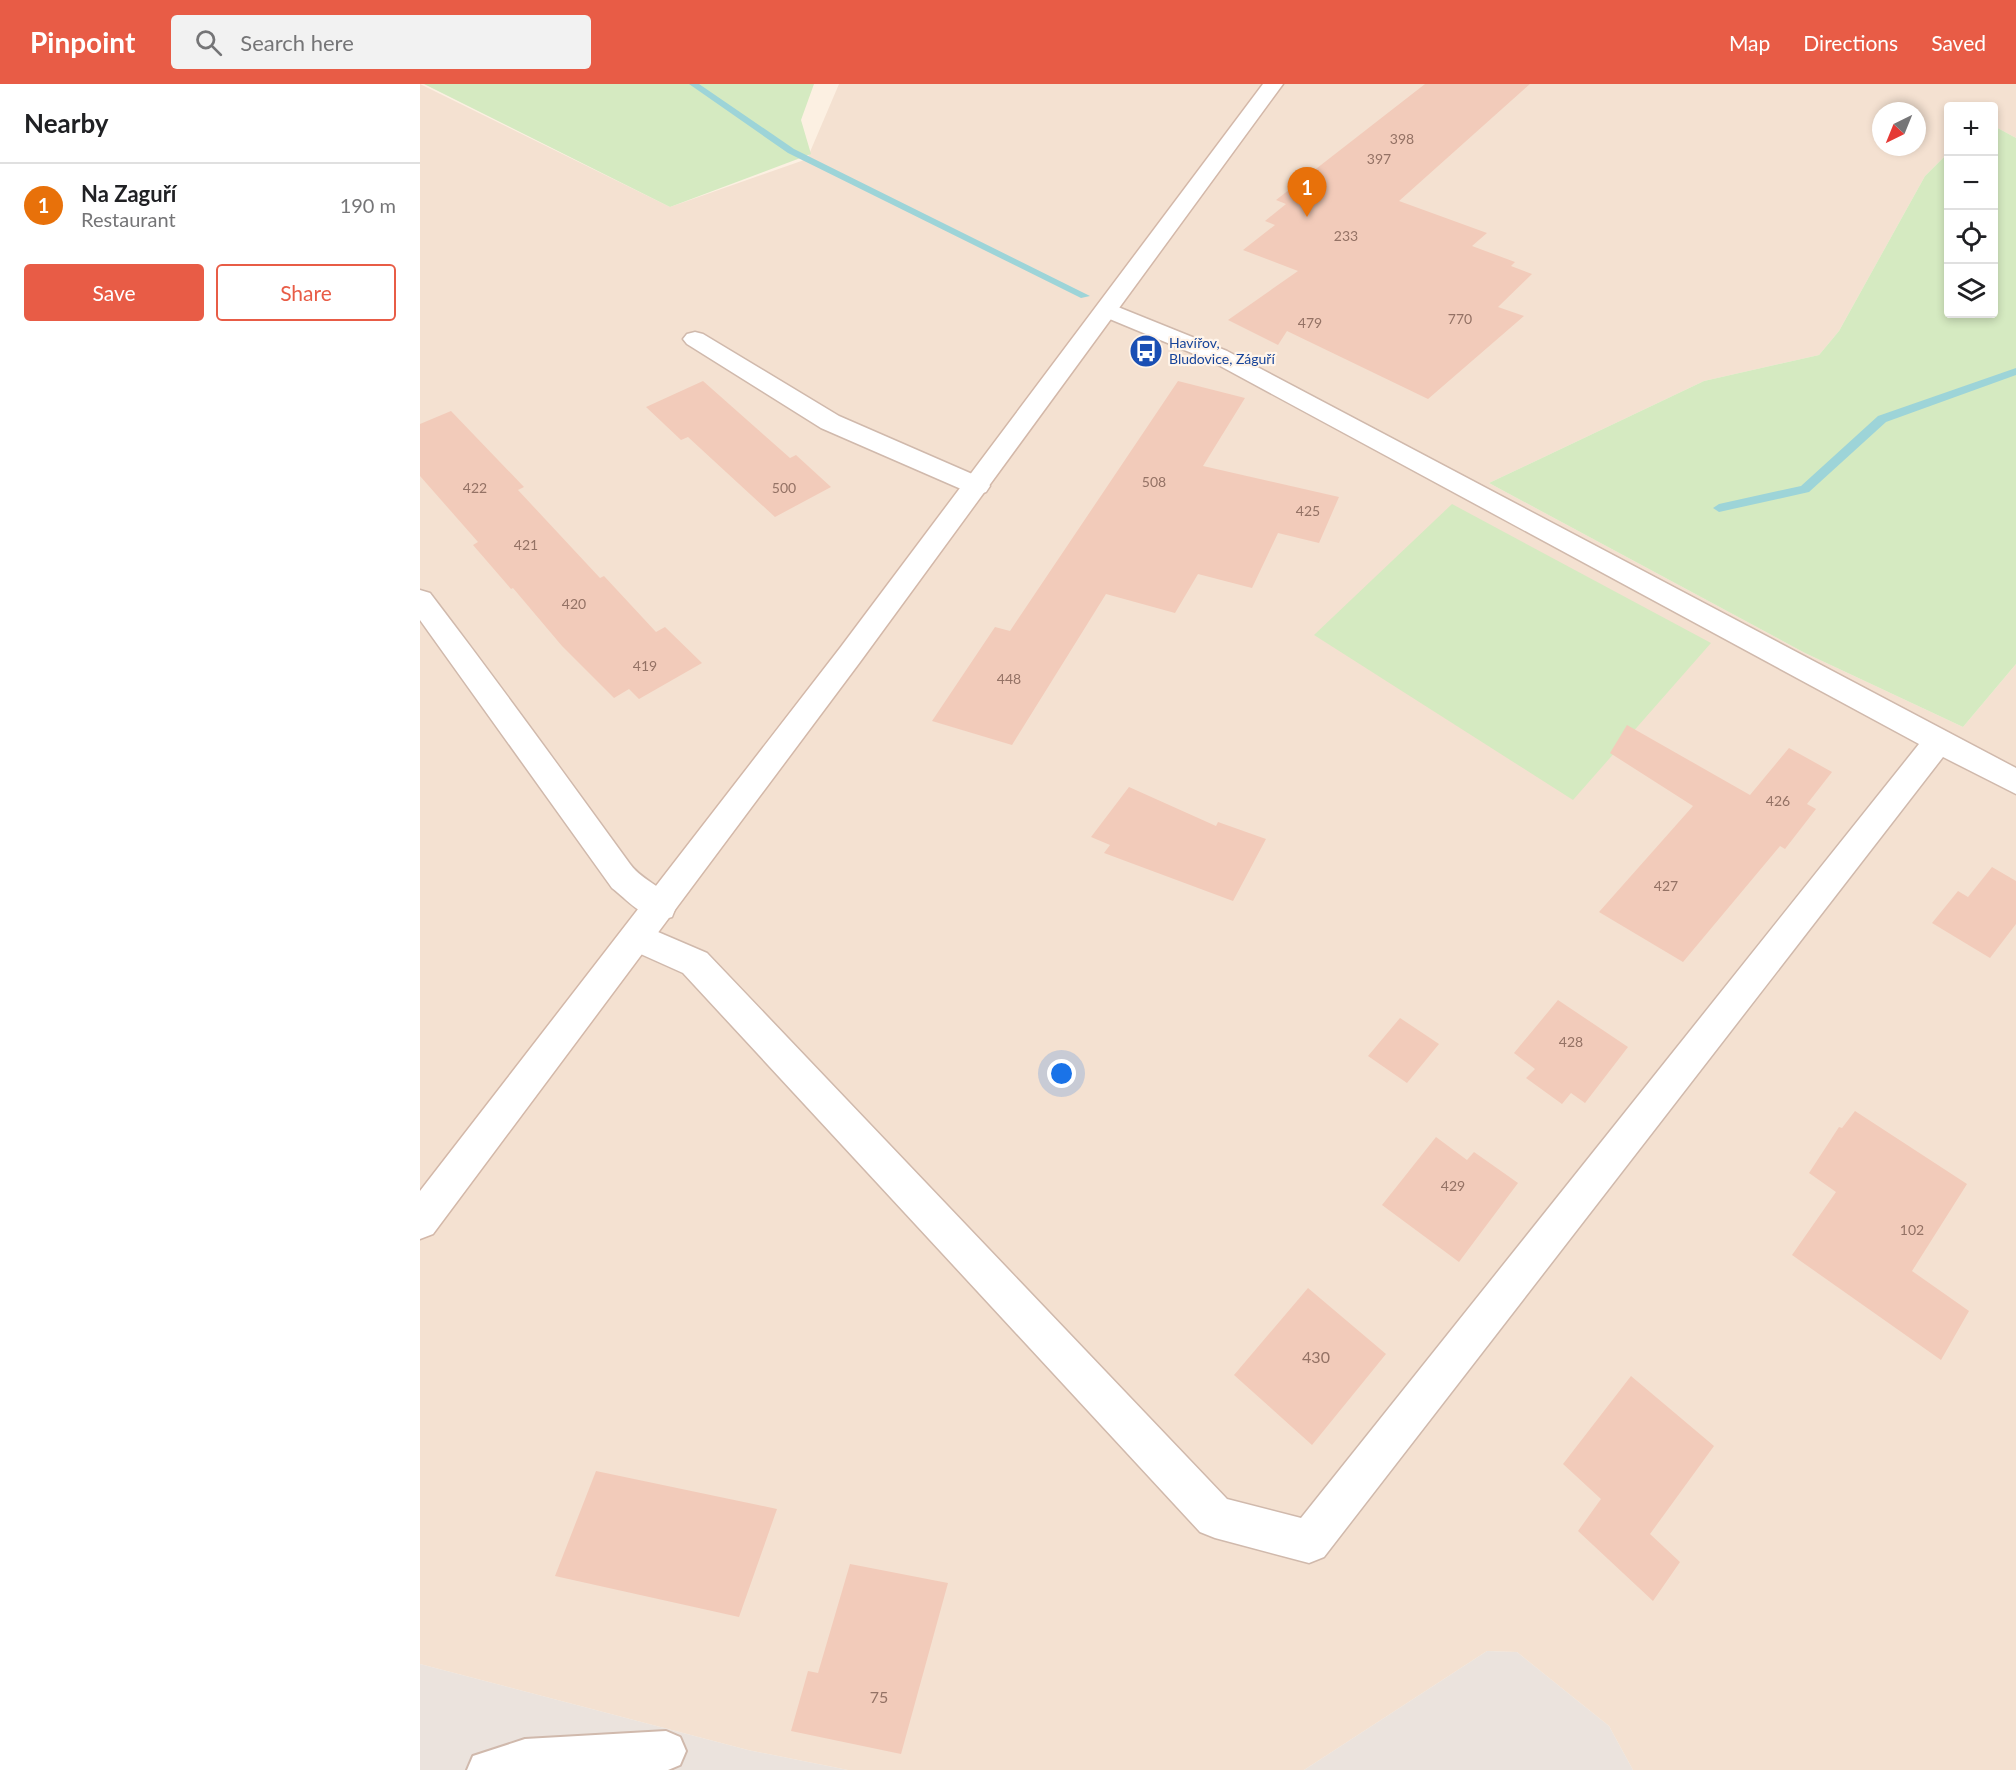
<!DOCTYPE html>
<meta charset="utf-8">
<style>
body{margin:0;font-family:Lato,sans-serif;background:#f2f2f2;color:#202124}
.controls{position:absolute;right:18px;top:18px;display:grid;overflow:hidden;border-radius:6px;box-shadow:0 3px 9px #0003}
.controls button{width:54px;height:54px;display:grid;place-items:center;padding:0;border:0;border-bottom:2px solid #e0e0e0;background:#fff;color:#202124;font:30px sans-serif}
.compass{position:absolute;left:1452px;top:18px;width:54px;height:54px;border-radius:50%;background:#fff;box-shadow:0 3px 9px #0003;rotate:223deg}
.you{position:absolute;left:642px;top:990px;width:21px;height:21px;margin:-15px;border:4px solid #fff;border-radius:50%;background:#1a73e8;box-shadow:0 0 0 9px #1a73e833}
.badge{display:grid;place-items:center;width:39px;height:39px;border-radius:50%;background:#e85c46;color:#fff;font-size:20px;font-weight:700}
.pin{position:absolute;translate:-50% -50px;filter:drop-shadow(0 2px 3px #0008)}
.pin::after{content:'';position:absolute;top:32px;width:21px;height:18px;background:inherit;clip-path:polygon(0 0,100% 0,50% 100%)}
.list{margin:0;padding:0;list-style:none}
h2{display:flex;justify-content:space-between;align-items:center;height:78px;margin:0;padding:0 24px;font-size:26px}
h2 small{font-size:20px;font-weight:400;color:#757577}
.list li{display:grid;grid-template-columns:39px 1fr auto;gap:18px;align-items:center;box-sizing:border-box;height:84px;padding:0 24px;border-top:2px solid #e0e0e0}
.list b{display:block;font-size:22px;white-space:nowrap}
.list p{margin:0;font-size:20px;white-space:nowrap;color:#757577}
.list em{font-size:20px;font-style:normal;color:#757577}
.actions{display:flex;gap:12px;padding:18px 24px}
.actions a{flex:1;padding:14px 0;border:2px solid #e85c46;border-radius:6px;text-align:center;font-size:21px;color:#e85c46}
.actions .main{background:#e85c46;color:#fff}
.icon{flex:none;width:33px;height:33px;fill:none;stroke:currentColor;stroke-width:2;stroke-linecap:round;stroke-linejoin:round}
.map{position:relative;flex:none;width:1596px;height:1686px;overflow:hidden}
header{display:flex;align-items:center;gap:36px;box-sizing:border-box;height:84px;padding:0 30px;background:#e85c46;color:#fff}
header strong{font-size:28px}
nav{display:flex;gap:33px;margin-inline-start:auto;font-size:21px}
.search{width:420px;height:54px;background:#f2f2f2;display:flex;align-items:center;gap:15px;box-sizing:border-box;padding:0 21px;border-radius:6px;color:#757577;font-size:22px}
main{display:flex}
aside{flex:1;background:#fff}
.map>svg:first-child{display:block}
</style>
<header>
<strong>Pinpoint</strong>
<div class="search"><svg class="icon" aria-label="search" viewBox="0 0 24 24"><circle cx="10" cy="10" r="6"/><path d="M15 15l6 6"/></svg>Search here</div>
<nav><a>Map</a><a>Directions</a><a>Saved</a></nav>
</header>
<main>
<aside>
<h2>Nearby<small></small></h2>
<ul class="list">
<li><span class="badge" style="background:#e8710a">1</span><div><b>Na Zaguří</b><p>Restaurant</p></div><em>190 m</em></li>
</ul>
<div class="actions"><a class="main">Save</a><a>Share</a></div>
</aside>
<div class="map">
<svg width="1596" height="1686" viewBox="0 0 1596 1686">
<rect width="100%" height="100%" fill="#fcf0e2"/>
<path fill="#f4e1d1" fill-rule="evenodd" d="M0 0 250 123 387 75 419 0H1596V54L1574 42V22H1528V69L1505 92 1419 247 1399 271 1284 297 1069 399 1385 569 1543 643 1596 580V1686H1213L1189 1642 1097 1568 1067 1567 884 1686H428L328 1666 0 1580ZM1461 27H1497V63H1461Z"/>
<path fill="#ebe3dd" d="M1067 1567 1097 1568 1189 1642 1213 1686H884Z
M0 1580 328 1666 428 1686H0Z"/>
<path fill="#d5eac1" d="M4 0H394L381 36 391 70 250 123Z
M1574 42 1596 54V580L1543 643 1385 569 1069 399 1284 297 1399 271 1419 247 1505 92 1528 69V230H1574Z
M1032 420 1291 559 1153 716 894 551Z"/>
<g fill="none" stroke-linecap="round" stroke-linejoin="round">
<path fill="#9dd4d8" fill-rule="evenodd" d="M269 0H279L374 65 670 212 661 214 368 69Z
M1596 284V291L1466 338 1389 408 1299 428 1293 424 1299 420 1381 402 1458 332Z"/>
</g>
<path fill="#f2cbba" d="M1005 0H1110L979 117 1067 149 1052 162 1095 178 1091 182 1112 190 1078 223 1104 232 1008 315 867 247 858 261 808 236 878 187 823 166 855 141 845 137 866 120 856 116Z
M283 297 370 374 376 371 411 403 355 433 268 353 261 356 226 323Z
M758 297 825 314 783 382 919 413 899 459 858 449 832 504 778 490 755 529 686 510 592 661 512 637 575 543 590 547Z
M31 327 104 403 98 406 180 494 184 492 236 548 245 543 282 579 219 615 209 605 194 614 142 562 93 504 91 505 53 461 58 458 0 392V340Z
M1207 641 1330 711 1369 664 1412 688 1387 720 1396 725 1365 765 1360 762 1263 878 1179 828 1273 722 1190 669Z
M709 703 796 742 798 738 846 755 813 817 684 769 690 761 671 753Z
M1572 783 1596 797V840L1570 874 1512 839 1538 807 1548 813Z
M1138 916 1208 963 1165 1019 1151 1009 1142 1020 1106 994 1115 985 1094 969Z
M980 934 1019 960 987 999 948 972Z
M1435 1027 1547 1100 1492 1187 1549 1227 1521 1276 1372 1171 1416 1108 1389 1089 1419 1043 1422 1044Z
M1016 1053 1047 1076 1054 1068 1098 1099 1039 1178 962 1121Z
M888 1204 966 1270 892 1361 814 1291Z
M1211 1292 1294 1362 1230 1450 1260 1478 1233 1517 1158 1447 1181 1415 1143 1380Z
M176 1387 357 1425 319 1533 135 1492Z
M430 1480 528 1499 481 1670 371 1647 388 1587 398 1589Z"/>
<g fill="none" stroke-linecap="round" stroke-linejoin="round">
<g stroke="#d0b9ac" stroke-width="4">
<path id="lane" d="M246 1647 260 1653 266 1667 260 1681 248 1686H47L53 1672 105 1655Z"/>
</g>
<g stroke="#d0b9ac" stroke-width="3">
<path id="street" d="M688 219 807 267 1596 684V710L1523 673 904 1473 889 1479 795 1454 780 1448 263 889 205 863 200 853 205 843 217 839 287 869 807 1415 881 1434 1499 660 791 277 680 231 676 226 680 221Z
M275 248 283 250 419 332 566 396 570 402 566 408 557 411 548 408 401 344 267 260 263 255 267 250Z
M0 506 10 509C78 598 144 689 210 780 223 798 247 803 256 823L252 833C228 841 210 818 192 804L0 536Z"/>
</g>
<g stroke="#d3b8a9" stroke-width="3">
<path id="secondary" d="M843 0H863L440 578 13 1150 0 1155V1107L420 564Z"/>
</g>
<use href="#lane" fill="#fff" fill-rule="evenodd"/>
<use href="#street" fill="#fff" fill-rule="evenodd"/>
<use href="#secondary" fill="#fff" fill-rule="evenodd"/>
</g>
<defs>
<g id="bus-disc" transform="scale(1.725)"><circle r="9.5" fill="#1a4fb4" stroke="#fff4e9"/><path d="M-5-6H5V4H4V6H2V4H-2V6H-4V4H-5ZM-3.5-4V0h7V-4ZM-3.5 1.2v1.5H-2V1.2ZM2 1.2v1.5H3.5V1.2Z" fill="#fff"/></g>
</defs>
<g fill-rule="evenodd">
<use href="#bus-disc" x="726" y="267"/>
</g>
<g text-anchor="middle" stroke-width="4.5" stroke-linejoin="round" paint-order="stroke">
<g font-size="14" fill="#947265">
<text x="982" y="60">398</text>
<text x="959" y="80">397</text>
<text x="926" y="157">233</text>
<text x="1040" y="240">770</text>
<text x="890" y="244">479</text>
<text x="734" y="403">508</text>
<text x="55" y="409">422</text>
<text x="364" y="409">500</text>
<text x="888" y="432">425</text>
<text x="106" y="466">421</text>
<text x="154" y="525">420</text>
<text x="225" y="587">419</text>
<text x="589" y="600">448</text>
<text x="1358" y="722">426</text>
<text x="1246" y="807">427</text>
<text x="1151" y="963">428</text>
<text x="1033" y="1107">429</text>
<text x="1492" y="1151">102</text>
</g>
<g font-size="14" fill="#164399" stroke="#fff4e9" text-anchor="start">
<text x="749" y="264">Havířov,<tspan x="749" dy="16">Bludovice, Záguří</tspan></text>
</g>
<g font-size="16" fill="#947265">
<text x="896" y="1279">430</text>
<text x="459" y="1619">75</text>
</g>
</g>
</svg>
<div class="controls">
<button>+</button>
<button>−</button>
<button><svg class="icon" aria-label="locate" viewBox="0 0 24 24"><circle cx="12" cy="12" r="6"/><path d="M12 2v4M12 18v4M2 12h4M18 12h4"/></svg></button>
<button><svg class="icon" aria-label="layers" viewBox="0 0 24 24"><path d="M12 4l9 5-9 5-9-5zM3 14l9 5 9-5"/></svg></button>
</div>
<svg class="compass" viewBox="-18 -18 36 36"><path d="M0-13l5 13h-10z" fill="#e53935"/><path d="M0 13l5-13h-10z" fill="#757577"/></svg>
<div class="you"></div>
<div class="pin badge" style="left:887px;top:133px;background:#e8710a">1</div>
</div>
</main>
